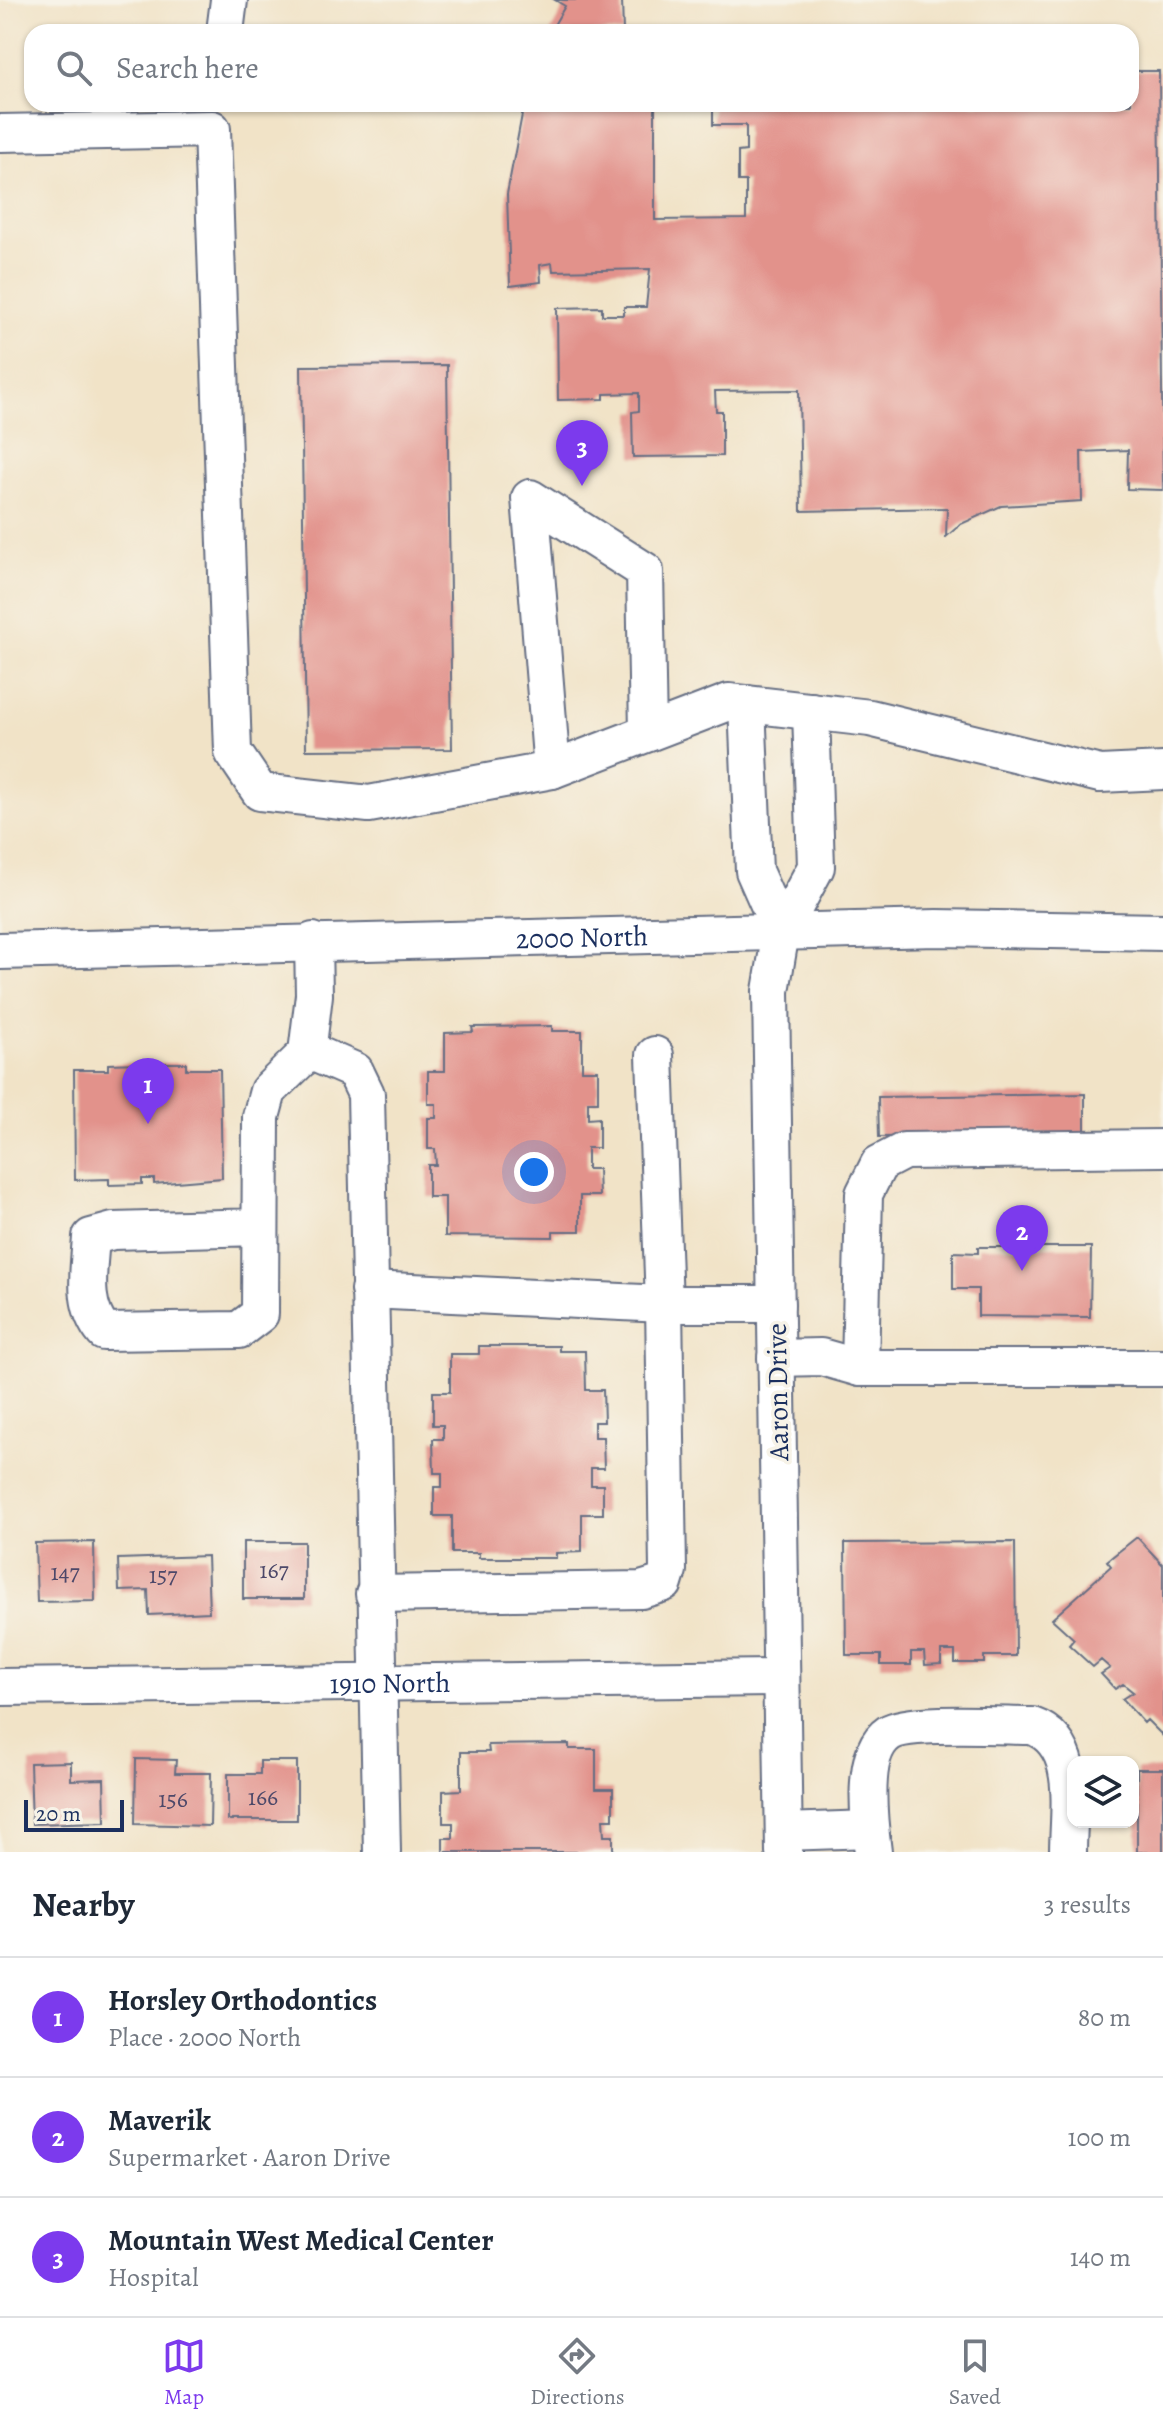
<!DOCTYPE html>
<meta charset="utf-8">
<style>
body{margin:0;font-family:Alegreya,serif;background:#f6f6f7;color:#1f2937}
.controls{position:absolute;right:24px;bottom:24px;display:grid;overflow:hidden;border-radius:16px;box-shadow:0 2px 6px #0004}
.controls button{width:72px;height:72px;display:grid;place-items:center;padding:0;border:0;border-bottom:2px solid #e0e1e3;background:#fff;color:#1f2937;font:40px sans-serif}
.scale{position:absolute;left:24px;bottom:20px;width:100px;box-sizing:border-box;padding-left:8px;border:4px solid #1b2f5e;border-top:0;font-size:22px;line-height:28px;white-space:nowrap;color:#1b2f5e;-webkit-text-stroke:6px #f7f3e8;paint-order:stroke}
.you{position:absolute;left:534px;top:1172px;width:28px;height:28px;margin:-20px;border:6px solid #fff;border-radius:50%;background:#1a73e8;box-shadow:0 0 0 12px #1a73e833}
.badge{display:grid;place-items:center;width:52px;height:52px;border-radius:50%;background:#7c3aed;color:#fff;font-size:26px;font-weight:700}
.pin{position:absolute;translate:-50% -66px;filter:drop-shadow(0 2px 4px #0008)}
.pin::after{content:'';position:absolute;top:42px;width:28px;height:24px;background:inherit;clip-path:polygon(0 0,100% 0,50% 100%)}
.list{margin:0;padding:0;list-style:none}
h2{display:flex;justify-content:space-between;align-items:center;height:104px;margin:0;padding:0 32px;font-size:34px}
h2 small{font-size:26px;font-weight:400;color:#747a83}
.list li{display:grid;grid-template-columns:52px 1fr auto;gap:24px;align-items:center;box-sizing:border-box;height:120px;padding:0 32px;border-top:2px solid #e0e1e3}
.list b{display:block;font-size:30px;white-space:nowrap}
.list p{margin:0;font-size:26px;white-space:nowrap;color:#747a83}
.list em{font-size:26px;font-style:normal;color:#747a83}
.icon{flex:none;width:44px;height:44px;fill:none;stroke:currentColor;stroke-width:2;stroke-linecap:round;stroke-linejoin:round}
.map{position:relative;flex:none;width:1163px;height:1852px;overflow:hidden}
.search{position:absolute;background:#fff;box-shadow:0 2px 6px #0004;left:24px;right:24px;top:24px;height:88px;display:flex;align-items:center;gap:20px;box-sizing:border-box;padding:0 28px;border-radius:24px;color:#747a83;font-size:30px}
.sheet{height:464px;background:#fff}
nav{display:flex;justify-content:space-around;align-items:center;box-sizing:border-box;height:112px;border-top:2px solid #e0e1e3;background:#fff;font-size:22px;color:#747a83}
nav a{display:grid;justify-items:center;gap:4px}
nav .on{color:#7c3aed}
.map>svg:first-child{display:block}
</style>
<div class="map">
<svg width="1163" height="1852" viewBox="0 0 1163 1852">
<rect width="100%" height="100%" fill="#f7f3e8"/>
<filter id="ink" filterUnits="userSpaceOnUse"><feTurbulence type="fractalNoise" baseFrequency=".0125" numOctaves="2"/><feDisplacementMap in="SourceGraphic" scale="16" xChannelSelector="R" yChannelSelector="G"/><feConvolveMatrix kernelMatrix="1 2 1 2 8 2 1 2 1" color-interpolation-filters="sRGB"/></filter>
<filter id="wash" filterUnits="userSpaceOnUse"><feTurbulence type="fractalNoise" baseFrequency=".006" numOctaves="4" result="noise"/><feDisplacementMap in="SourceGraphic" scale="32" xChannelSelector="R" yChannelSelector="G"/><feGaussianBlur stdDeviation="1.8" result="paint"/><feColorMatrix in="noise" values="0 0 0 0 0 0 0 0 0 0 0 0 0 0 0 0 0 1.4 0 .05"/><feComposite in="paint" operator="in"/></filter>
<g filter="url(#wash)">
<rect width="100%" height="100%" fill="#f1e3c7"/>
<g id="blocks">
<path fill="#e2928b" d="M555 0H622L623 32H550L565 6Z
M1131 71H1159L1163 490 1127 489 1128 450 1081 452 1082 501 1001 506 961 524 946 537 947 508 801 511 799 390 715 391 716 411H722V456L633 457 632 412 639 411V393L604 394V399L558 400 557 308 602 307V315H624V307H646L650 269 553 271 552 263 540 265 541 282 510 286 507 194 524 104H655V220L746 219V181H738V152L746 151V125H713V104H1131Z
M447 365 452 749 306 750 301 366Z
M552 1026V1031H582V1070H598V1102H588V1119L599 1118V1148H587V1169H598L599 1196H580V1231H553V1237L445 1236V1197H428V1165H436L435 1149H428V1118H436V1104H428V1071H445V1033L473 1032 472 1027Z
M141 1063V1070L153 1069V1063H186V1069H220L222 1178 154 1184V1179H142V1184L109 1185V1179L75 1180 74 1070H108V1064Z
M1085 1094V1134L879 1137 878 1097Z
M978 1247H1091L1090 1317 978 1316V1289H953V1252L978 1253Z
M479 1346H559V1351H585L586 1390H603L604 1422H594V1437H603L604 1468H591V1485H603V1514H582V1552L556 1553V1558H479V1553H452V1516H434V1487H442V1473H434L433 1439H443V1425H433V1392H450V1354H479Z
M1137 1537 1163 1565V1736L1147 1720 1144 1723 1122 1699 1133 1692 1123 1684 1115 1689 1101 1674 1110 1668 1101 1660 1093 1667 1069 1645 1074 1639 1052 1619 1111 1566 1107 1561Z
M94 1542 95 1601 37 1602 35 1543Z
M243 1542H304V1599H243Z
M1015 1542 1016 1656H984V1663H955V1651H941V1664L925 1665 924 1652H911V1665H881V1655H846L845 1543Z
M207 1556 209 1612 149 1615 148 1590 119 1591 118 1559Z
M569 1744V1749H596V1789H613V1819H603L604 1836H613V1852H443V1838H453V1823H443V1791L461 1790V1752H489L488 1745Z
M136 1759 176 1760 175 1773H211L210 1826 135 1824Z
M260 1761H297V1820H228V1774H260Z
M71 1762V1780L104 1779 105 1822 32 1824 30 1763Z
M1137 1769H1163V1852H1137Z"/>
</g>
</g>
<g filter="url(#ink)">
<use href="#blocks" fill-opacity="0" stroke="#666e83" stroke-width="2"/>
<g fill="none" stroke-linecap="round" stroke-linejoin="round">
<g stroke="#666e83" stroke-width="40">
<g id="minor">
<path d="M225 32 229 0"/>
<path d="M0 133 212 129 233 752 260 792 369 804 552 770 729 702 870 718 1100 774 1163 771"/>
<path d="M747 704 754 871 781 932"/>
<path d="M552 770 530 498 645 571 648 733"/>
<path id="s1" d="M0 951 937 928 1163 932"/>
<path d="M307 1050 355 1071 366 1094 382 1852"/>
<path d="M260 1227 113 1231 91 1237C89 1271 81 1305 104 1332L239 1330 260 1314 261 1117 268 1091 307 1053 314 995 313 941"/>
<path d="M369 1290 664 1304H776"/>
<path d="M776 1358 821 1357 860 1368H1163"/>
<path d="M860 1368 864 1194 879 1164 904 1151 1163 1148"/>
<path d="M374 1594 641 1590 664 1583 668 1570 664 1304 655 1055"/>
<path id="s2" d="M0 1687 781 1678"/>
<path d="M784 1832 870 1829"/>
<path d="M784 1852 771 991 781 932 816 867 811 711"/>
<path d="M873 1852C869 1822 860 1752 889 1733 909 1720 1003 1726 1032 1726 1081 1743 1068 1811 1068 1852"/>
</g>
</g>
<use href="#minor" stroke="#fff" stroke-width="36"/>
</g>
</g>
<g text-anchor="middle" stroke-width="7" stroke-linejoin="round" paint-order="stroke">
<g font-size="24" fill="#4d4869">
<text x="274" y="1578">167</text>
<text x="65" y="1580">147</text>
<text x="163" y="1583">157</text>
<text x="263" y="1805">166</text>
<text x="173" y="1807">156</text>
</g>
<g font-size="28" fill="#1b2f5e" stroke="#f7f3e8">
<text dy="10" stroke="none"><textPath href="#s1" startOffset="582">2000 North</textPath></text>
<text transform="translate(777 1392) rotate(-91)" y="10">Aaron Drive</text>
<text dy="10" stroke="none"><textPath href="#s2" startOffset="390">1910 North</textPath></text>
</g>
</g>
</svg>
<div class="controls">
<button><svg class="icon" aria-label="layers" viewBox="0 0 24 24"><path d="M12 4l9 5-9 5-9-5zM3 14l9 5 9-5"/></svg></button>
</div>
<div class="scale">20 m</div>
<div class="you"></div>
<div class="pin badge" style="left:148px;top:1124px">1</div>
<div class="pin badge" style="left:1022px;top:1271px">2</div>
<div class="pin badge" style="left:582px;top:486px">3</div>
<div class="search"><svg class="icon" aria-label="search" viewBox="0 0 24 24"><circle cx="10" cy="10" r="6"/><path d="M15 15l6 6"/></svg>Search here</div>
</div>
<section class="sheet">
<h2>Nearby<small>3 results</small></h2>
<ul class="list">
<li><span class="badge">1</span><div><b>Horsley Orthodontics</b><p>Place · 2000 North</p></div><em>80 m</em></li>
<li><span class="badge">2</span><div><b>Maverik</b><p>Supermarket · Aaron Drive</p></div><em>100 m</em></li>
<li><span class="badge">3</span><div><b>Mountain West Medical Center</b><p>Hospital</p></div><em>140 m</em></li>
</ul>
</section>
<nav>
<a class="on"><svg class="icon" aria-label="map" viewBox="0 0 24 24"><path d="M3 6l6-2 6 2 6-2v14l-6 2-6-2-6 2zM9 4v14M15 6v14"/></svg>Map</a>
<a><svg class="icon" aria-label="directions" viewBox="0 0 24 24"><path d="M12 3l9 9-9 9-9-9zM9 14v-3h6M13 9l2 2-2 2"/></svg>Directions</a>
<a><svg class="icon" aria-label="saved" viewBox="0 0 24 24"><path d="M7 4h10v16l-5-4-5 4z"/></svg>Saved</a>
</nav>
